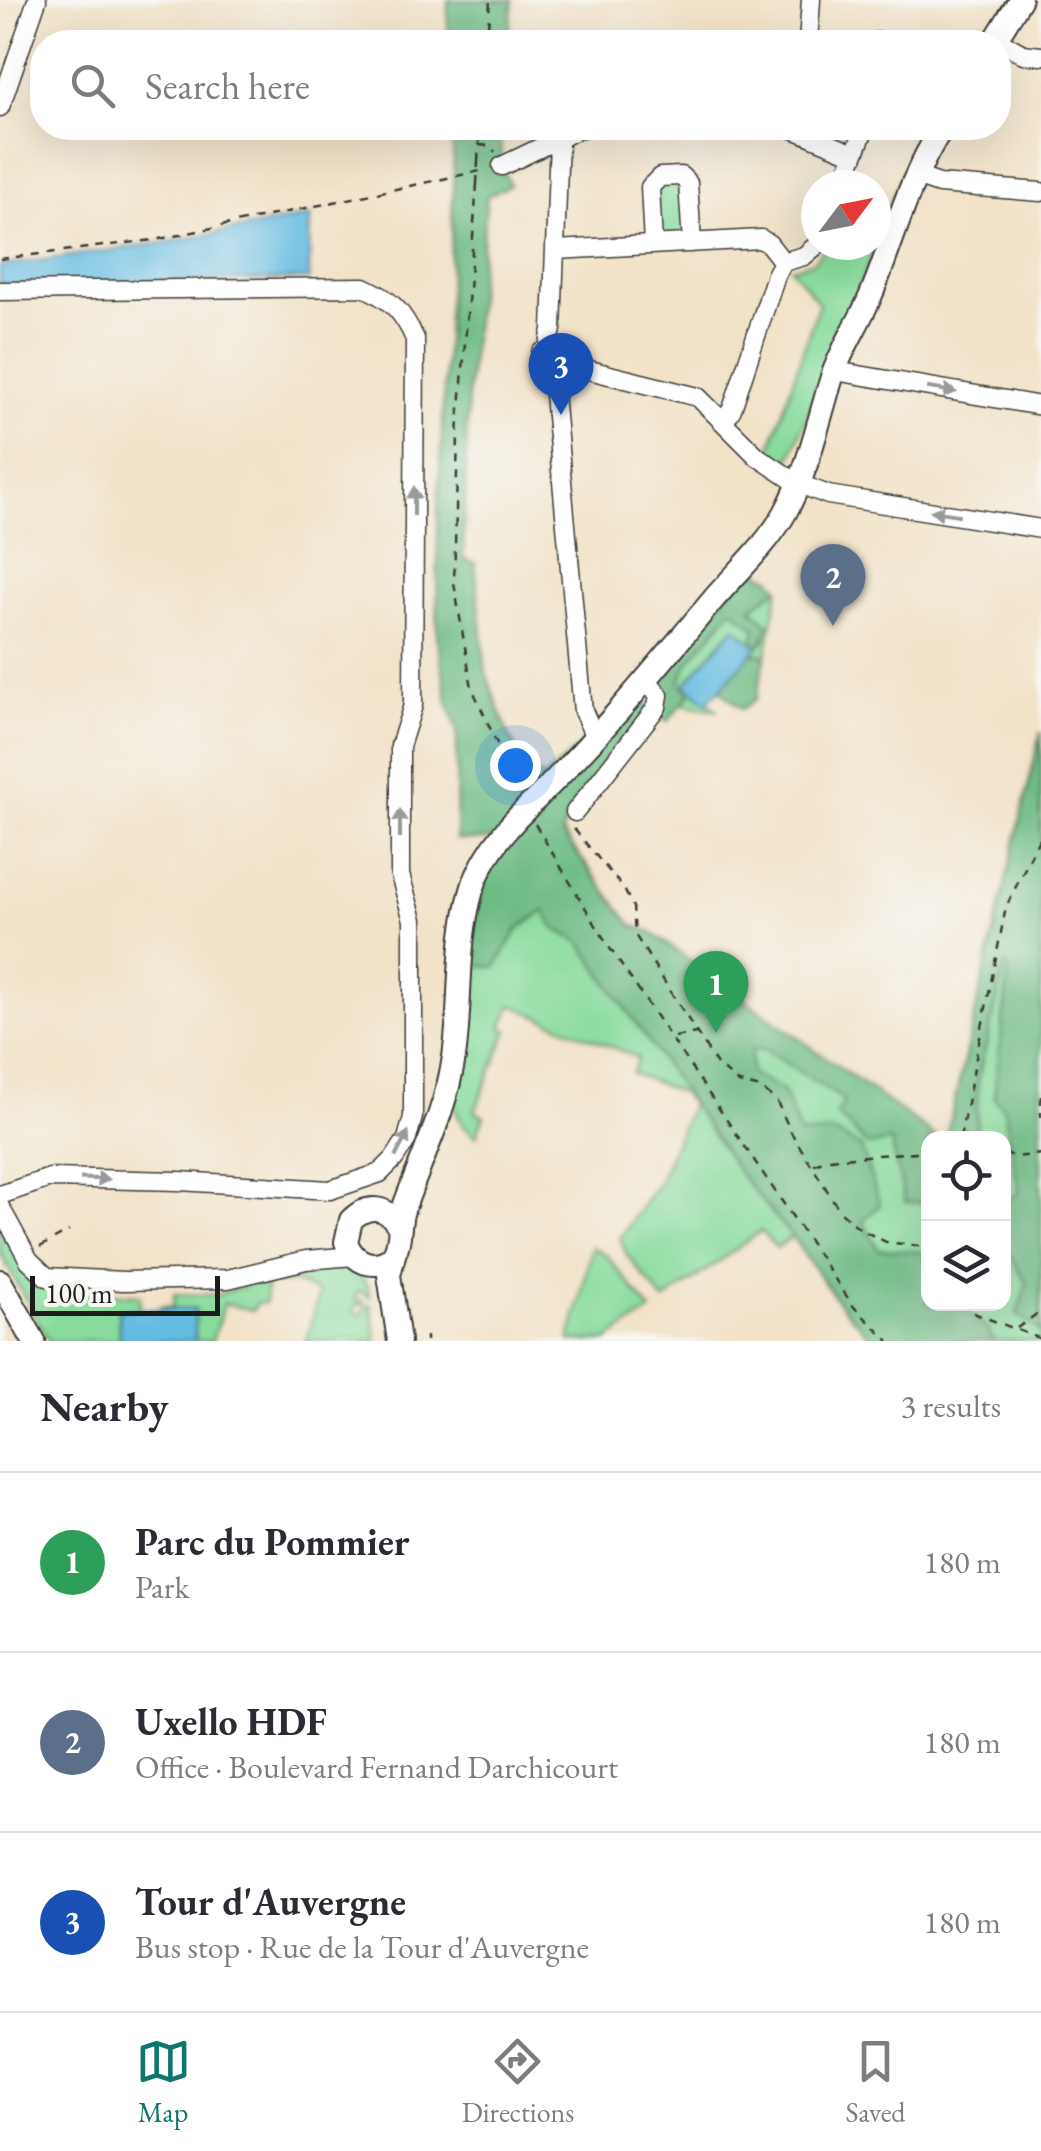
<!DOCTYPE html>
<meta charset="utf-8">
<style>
body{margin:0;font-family:"EB Garamond",serif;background:#f2f2f3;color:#2b2b33}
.controls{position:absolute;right:30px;bottom:30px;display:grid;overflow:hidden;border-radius:20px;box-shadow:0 10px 40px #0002}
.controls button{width:90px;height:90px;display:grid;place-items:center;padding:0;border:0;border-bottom:2px solid #e1e1e2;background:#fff;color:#2b2b33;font:50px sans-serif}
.compass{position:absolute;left:801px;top:170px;width:90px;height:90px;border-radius:50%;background:#fff;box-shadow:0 10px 40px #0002;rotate:58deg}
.scale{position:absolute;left:30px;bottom:25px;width:190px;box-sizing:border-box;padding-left:10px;border:5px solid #1c1c1c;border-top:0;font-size:28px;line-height:35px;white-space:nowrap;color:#1c1c1c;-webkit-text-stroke:8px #f6f6f2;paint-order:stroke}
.you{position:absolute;left:515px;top:765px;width:35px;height:35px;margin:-25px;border:8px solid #fff;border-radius:50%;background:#1a73e8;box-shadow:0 0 0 15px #1a73e833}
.badge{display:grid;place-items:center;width:65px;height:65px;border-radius:50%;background:#0f766e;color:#fff;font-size:32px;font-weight:700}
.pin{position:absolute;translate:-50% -82px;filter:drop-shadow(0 2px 5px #0008)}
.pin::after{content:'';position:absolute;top:52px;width:35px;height:30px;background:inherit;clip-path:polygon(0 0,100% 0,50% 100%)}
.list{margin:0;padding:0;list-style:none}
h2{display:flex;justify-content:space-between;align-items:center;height:130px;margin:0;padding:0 40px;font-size:42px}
h2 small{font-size:32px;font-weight:400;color:#7c7c81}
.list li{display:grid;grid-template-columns:65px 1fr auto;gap:30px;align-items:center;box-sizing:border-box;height:180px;padding:0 40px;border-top:2px solid #e1e1e2}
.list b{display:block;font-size:38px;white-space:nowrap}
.list p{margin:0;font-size:32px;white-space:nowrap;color:#7c7c81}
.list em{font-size:32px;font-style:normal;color:#7c7c81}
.icon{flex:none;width:55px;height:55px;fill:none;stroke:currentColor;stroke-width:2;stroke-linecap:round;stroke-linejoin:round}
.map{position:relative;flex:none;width:1041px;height:1341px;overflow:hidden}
.search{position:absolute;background:#fff;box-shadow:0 10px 40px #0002;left:30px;right:30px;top:30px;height:110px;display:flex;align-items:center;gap:25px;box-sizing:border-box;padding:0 35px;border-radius:40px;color:#7c7c81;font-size:38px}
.sheet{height:670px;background:#fff}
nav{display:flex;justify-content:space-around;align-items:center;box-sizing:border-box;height:140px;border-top:2px solid #e1e1e2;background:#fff;font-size:28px;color:#7c7c81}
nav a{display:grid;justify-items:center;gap:5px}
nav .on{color:#0f766e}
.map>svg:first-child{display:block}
</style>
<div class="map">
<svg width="1041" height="1341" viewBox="0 0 1041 1341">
<rect width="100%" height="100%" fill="#f6f6f2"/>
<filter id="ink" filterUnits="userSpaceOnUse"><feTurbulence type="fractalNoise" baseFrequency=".01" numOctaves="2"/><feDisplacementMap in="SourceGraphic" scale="20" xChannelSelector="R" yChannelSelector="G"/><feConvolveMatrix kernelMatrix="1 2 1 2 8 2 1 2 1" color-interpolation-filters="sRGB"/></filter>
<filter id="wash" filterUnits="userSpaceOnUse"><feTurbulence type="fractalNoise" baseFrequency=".0048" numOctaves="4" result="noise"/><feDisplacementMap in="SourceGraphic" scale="40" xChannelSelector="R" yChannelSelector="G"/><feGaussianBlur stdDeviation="2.25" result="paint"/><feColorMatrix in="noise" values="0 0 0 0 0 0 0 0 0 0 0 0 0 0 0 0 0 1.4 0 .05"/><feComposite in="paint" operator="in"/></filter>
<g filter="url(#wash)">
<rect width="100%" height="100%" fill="#f2e2c8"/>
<path fill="#88db9c" stroke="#527c5c" stroke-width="2.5" d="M922 128H932L875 248 789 461 782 463 768 455 819 303 791 268 813 262 827 245H876V235Z
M681 181 688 239 657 240 656 183Z
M779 588 766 655 753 653 766 638 750 608Z
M732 609 756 628 753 642 734 627 685 684 718 711 682 704 690 694 680 682 688 663Z
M1041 732V1341H874L838 1302 792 1237 776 1248 761 1231 664 1301 627 1255 620 1238 659 1181 691 1105 683 1094 632 1073 638 1058 512 1005 502 1027 508 1030 475 1111 484 1116 476 1136C459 1124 454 1113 454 1093L471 965 562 833 632 925 649 931 938 1138H928V1304H1004V1138H946Z
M0 1222C9 1239 17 1263 32 1277 48 1291 117 1294 140 1295V1309H118L119 1341H49L0 1253Z
M592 1247 606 1255 651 1311 606 1341H570Z
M327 1266C349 1264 366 1274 370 1297L359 1291 355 1298 364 1302 362 1305 357 1303 353 1311 361 1315 366 1306 371 1305 377 1341H306L319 1293 295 1282 278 1284 279 1277Z
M267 1279 265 1303H256L253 1310 224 1304 212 1341H195V1309H160V1306H174V1294L216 1295Z"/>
<path fill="#6ebb84" stroke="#456c50" stroke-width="2.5" d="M448 0H513L508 42H448Z
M452 128H500L502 166 510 185 487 196 468 392 463 559 475 563 486 673 510 739 542 779 638 697 651 707C622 743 574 790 562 834L632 925 649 931 938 1138H928V1203L905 1202 891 1141 868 1146 837 1115 844 1100 765 1050H751V1074L783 1091 801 1135 833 1132 861 1147 880 1205 863 1220 878 1249 923 1252 928 1265V1304H956L987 1328 994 1341H874L838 1302 792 1237 741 1176 580 942 554 928 545 911 518 929 496 967 461 963 496 840H456L457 730 448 702 437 637 438 513 454 177Z
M750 568 771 578 779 588 751 608 770 625 758 647 753 642 756 628 732 609 688 663 680 682 690 694 668 721 657 717 655 678Z
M753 653 766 655 756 699 742 709 719 689Z
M1041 732V1333L1017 1314 1027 1283 1006 1249 1004 1250V1203L1019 1192 1004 1109 994 1097 1009 969 1005 967 978 1078 976 1138H946Z"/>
<path fill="#65bce2" stroke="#406c7f" stroke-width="2.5" d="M310 216 309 279 0 286V266L168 242Z
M735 627 758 647 707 703 685 684Z
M118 1309H195V1341H119Z"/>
</g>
<g filter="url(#ink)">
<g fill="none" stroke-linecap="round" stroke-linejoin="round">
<g stroke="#3c3a36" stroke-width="21">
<path id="minor" d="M996 39 1023 54 1041 56
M808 42 811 0
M874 42 951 40 963 42
M0 107 37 0
M791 128 854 154
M502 166 581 128
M916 176 939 184 1041 192
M842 185 865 128
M653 245 650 187 660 177 681 176 688 183 692 243
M556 250 761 239 769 244 783 262
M783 262 804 256 817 245
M0 291 364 287C392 300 403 312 415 339L413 705 400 746V875L413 920V1117L407 1139 394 1159 380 1173 330 1190 179 1181 50 1178 0 1195
M548 349 557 356 561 367 555 374 554 394 583 711 595 737
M561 363 698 397 758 457 797 483 828 495 1041 529
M835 371 1041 406
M555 374 548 371 541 353 548 349 552 329 559 140
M724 422 732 409 776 275 783 262
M575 812 657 707 659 695 646 679
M0 1207 29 1260 47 1277 123 1281 228 1279 306 1260 354 1256"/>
</g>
<g stroke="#3c3a36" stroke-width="26">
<path id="major" d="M994 42 1020 0
M536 799C599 737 655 669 712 601 736 573 767 545 785 513 808 471 818 422 832 377 842 348 859 323 871 295 895 237 907 182 942 128
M399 1227C388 1206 368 1203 351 1220L346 1242C351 1255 360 1264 374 1264 406 1262 396 1230 403 1210 421 1159 446 1111 454 1057 462 1002 456 944 472 890 480 863 497 840 516 819
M394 1255 389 1275 399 1341
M0 1281 34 1341"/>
</g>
<path stroke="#3c3a36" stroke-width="2.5" stroke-dasharray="8 8" stroke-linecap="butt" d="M487 42 490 0
M479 145 489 146 495 152
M478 161 480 128
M477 184 458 435 454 583 472 688 518 790
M0 259 160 239 485 170
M535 824 609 947 854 1307 889 1341
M574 829 624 889 633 907 635 935 717 1065 739 1083 761 1088 777 1102 792 1134 840 1211 860 1229 886 1242 928 1247
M675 1037 696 1033
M1041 1096V1117
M961 1135 970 1138
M960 1138 1006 907 1041 835
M1004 1152 1015 1157 1041 1154
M814 1164 829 1159 928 1151
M40 1247 69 1231
M960 1304 976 1314 1041 1339
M1017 1328 1041 1311
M426 1336V1341"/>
<use href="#minor" stroke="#fff" stroke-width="18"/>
<use href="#major" stroke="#fff" stroke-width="22"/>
<g stroke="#3c3a36" stroke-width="26" stroke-linecap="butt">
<path id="major-bridge" d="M516 819 536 799"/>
</g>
<path stroke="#3c3a36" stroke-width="2.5" stroke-dasharray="8 8" stroke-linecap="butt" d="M477 184 478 161"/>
<use href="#major-bridge" stroke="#fff" stroke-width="22"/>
</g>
<defs><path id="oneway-solid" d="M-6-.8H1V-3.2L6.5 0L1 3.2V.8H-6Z" transform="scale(2.5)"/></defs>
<g fill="#999">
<use href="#oneway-solid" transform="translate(942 390) rotate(9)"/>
<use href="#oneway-solid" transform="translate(414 501) rotate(-90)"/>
<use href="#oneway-solid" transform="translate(945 513) rotate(-171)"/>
<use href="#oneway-solid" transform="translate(400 824) rotate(-90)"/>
<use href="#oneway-solid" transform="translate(402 1144) rotate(-63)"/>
<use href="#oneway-solid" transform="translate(95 1179) rotate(2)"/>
</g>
</g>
</svg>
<div class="controls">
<button><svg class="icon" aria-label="locate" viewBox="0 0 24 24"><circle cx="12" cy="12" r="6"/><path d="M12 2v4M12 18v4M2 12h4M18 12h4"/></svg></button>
<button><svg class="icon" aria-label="layers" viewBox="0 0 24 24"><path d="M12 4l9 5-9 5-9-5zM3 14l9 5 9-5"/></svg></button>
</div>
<svg class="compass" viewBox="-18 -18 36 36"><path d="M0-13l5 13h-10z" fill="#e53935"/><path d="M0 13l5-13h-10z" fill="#7c7c81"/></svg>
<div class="scale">100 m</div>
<div class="you"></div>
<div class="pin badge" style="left:716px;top:1033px;background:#2e9e5b">1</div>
<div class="pin badge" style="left:833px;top:626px;background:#5c6f8a">2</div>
<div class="pin badge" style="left:561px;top:415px;background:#1a4fb4">3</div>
<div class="search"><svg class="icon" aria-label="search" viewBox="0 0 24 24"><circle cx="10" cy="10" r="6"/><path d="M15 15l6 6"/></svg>Search here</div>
</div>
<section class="sheet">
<h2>Nearby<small>3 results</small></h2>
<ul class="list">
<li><span class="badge" style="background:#2e9e5b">1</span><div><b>Parc du Pommier</b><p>Park</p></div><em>180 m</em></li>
<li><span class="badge" style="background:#5c6f8a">2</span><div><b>Uxello HDF</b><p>Office · Boulevard Fernand Darchicourt</p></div><em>180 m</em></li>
<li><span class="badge" style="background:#1a4fb4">3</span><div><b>Tour d'Auvergne</b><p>Bus stop · Rue de la Tour d'Auvergne</p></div><em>180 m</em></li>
</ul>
</section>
<nav>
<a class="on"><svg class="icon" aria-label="map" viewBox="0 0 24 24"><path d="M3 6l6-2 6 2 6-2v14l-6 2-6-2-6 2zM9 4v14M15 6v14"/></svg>Map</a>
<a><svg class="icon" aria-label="directions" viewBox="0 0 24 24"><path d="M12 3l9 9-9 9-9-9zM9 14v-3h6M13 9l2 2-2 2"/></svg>Directions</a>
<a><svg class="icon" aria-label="saved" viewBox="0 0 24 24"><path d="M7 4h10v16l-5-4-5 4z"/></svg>Saved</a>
</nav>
